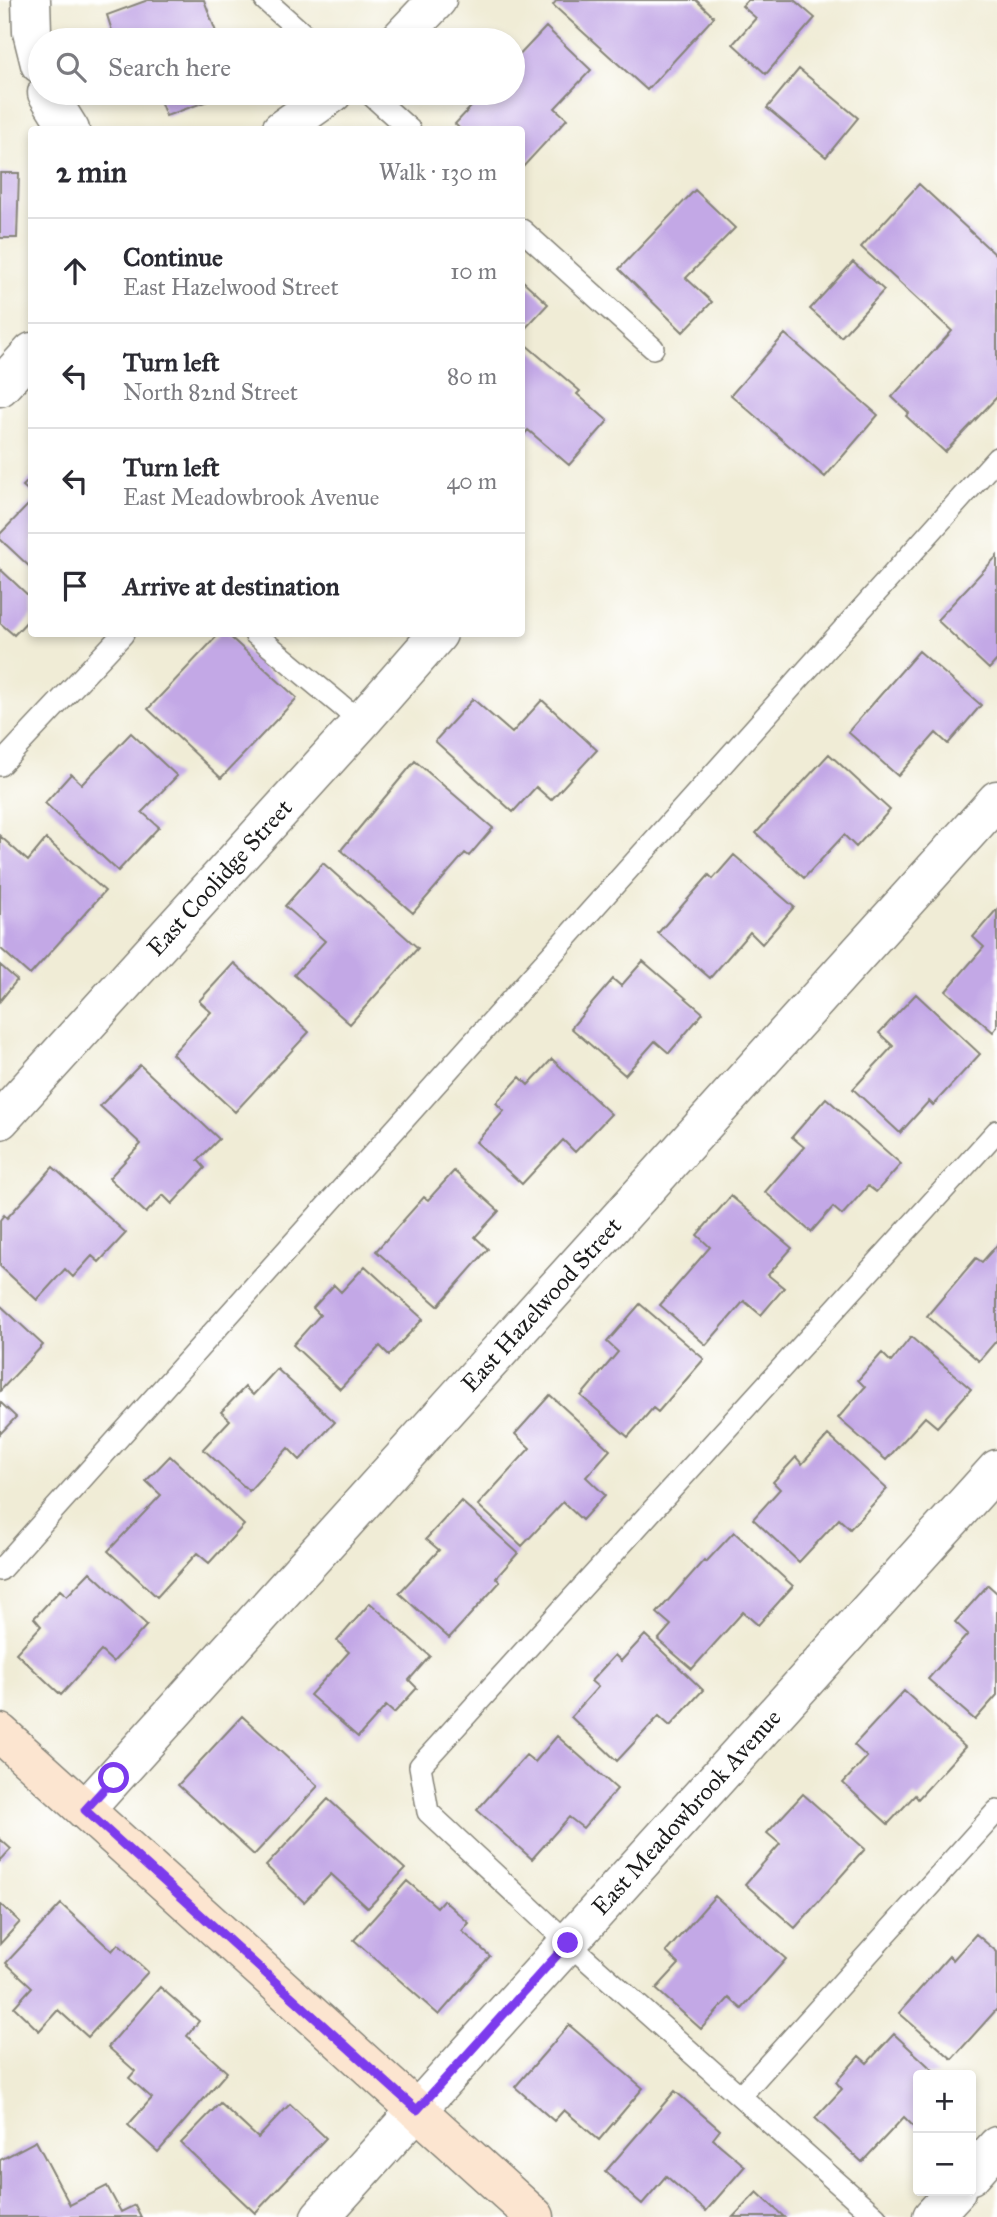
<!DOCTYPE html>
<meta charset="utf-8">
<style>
body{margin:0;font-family:"IM FELL Great Primer",serif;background:#f2f2f3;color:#2b2b33}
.controls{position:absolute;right:21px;bottom:21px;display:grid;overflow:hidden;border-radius:7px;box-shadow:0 4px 10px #0003}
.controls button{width:63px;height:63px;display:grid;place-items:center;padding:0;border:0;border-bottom:2px solid #e1e1e2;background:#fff;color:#2b2b33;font:35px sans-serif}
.stop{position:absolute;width:21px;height:21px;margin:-16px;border:5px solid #7c3aed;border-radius:50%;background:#fff}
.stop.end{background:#7c3aed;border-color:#fff;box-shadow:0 2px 7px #0008}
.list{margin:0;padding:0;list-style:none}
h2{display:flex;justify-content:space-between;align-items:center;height:91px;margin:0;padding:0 28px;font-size:30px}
h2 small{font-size:23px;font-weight:400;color:#7c7c81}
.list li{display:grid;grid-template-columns:46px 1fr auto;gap:21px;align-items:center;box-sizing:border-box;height:105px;padding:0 28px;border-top:2px solid #e1e1e2}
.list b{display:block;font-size:26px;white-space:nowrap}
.list p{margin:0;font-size:23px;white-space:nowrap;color:#7c7c81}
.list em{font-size:23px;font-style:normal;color:#7c7c81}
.icon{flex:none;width:38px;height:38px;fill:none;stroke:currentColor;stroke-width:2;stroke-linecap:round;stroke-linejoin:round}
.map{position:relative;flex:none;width:997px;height:2217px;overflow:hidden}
.search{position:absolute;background:#fff;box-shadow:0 4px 10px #0003;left:28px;top:28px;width:497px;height:77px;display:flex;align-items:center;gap:18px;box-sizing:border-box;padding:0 24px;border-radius:38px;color:#7c7c81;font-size:26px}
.panel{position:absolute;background:#fff;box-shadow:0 4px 10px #0003;left:28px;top:126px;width:497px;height:511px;border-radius:7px}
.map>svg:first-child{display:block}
</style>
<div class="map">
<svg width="997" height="2217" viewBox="0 0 997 2217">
<rect width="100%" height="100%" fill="#fff"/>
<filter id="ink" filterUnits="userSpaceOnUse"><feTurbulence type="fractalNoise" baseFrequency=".0143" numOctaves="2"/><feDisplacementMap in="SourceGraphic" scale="14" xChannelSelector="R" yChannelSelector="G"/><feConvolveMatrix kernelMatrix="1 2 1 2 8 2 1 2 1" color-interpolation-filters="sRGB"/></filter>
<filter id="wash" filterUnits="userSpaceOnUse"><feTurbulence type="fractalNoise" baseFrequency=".00686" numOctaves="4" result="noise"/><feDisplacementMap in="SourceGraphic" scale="28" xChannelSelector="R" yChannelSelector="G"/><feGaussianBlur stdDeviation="1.57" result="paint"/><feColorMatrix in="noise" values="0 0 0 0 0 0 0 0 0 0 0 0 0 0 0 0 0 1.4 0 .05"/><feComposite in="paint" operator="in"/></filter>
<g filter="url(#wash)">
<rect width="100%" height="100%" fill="#f0ecd6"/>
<g id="blocks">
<path fill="#c3a8e6" d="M148 0H204L219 40H115L107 15Z
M557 0H696L714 17 647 90 553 5Z
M748 0H794L815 18 766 74 733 44 756 18 742 6Z
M546 27 591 70 555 108 567 119 522 168V130H461L455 124 484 93H513V62Z
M799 69 858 118 826 157 767 108Z
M157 93H221L222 96 166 116Z
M0 173H19L17 238H0Z
M919 184 997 256V397L945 452 906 416 909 413 892 397 952 331 861 247Z
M695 190 735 228 686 278 712 302 683 332 619 269Z
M853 262 884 290 841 337 810 309Z
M522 280 548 304 522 332Z
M785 334 878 415 825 477 731 395Z
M526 345 580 391 577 394 608 421 569 465 528 430 522 437V351Z
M32 477V494L23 486Z
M32 501V569L0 539V534Z
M997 556V660L989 669 937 620Z
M0 569 32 599V616L14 635 0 623Z
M219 634H227L297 698 221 778 148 709Z
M919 651 981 705 948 744 936 733 898 776 848 732Z
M473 699 512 733 542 700 597 750 551 800 536 787 513 812 435 741Z
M131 733 177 776 142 812 159 827 118 871 45 803 71 774 82 784Z
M829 754 890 810 856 847 844 835 804 878 756 833Z
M415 761 493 828 469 856 465 853 413 913 341 850Z
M0 836 28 861 46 839 105 891 30 975 0 948Z
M734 855 794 907 762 944 750 932 710 978 658 933 709 875 713 879Z
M323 863 418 948 350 1024 294 975 325 941 285 906Z
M997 909V1027L993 1032 946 991 984 947 973 937Z
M643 961 703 1013 669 1053 655 1041 625 1075 571 1028 613 979 621 986Z
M234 963 309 1032 235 1112 172 1054 211 1012 199 1001Z
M0 965 17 980 0 1001Z
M916 994 980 1054 933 1105 929 1101 900 1133 853 1089 893 1046 879 1033Z
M552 1059 611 1114 575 1152 563 1140 522 1184 476 1142 504 1111 496 1103 520 1077 528 1085Z
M140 1065 219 1139 198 1160 205 1168 172 1204 163 1195 146 1213 109 1178 141 1144 100 1106Z
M826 1098 901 1164 876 1192 868 1186 842 1215 833 1207 811 1232 765 1192 804 1147 792 1137Z
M53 1167 126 1233 99 1262 92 1256 73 1277 65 1269 37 1300 0 1266V1220L4 1215 7 1218Z
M454 1171 499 1211 475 1237 488 1249 438 1306 376 1251 424 1197 428 1200Z
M731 1196 792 1248 768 1275 784 1288 761 1315 744 1301 706 1345 660 1305 710 1247 697 1235Z
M997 1245V1340L979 1361 927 1316 976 1258 982 1262Z
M365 1266 423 1319 389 1355 380 1346 340 1389 293 1345 320 1315 313 1308 334 1285 341 1292Z
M640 1304 704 1359 658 1412 653 1408 628 1437 581 1396 618 1352 607 1342Z
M0 1305 43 1345 0 1391Z
M911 1337 971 1389 937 1427 925 1417 886 1460 838 1418 865 1387 858 1380 882 1353 891 1362Z
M277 1369 335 1422 300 1460 288 1448 249 1491 203 1449 230 1420 221 1412 245 1387 253 1395Z
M550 1395 610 1450 586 1477 605 1495 582 1520 563 1502 522 1546 478 1505 530 1448 515 1434Z
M0 1402 16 1417 0 1434Z
M828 1435 887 1489 850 1529 839 1519 799 1562 753 1519 780 1489 773 1482 796 1457 802 1464Z
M170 1456 244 1525 209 1563 197 1553 157 1597 108 1551 161 1495 146 1481Z
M461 1501 518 1553 496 1578 500 1582 449 1638 399 1593 439 1550 426 1539Z
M734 1532 793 1586 758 1625 743 1612 692 1669 658 1640 671 1625 657 1613 704 1560 706 1562Z
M90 1572 147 1625 113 1662 101 1651 61 1695 16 1653 41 1626 34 1618 60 1590 67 1596Z
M988 1585 997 1593V1695L975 1720 928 1679 968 1634 955 1622Z
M370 1603 430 1656 409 1680 417 1688 394 1713 386 1706 358 1737 310 1695 349 1652 337 1641Z
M645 1635 703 1690 670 1726 659 1716 617 1761 571 1717 598 1687 591 1681 615 1655 621 1661Z
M904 1691 965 1747 918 1799 915 1795 888 1824 843 1783 867 1757 854 1745Z
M242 1716 318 1786 254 1855 178 1785Z
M557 1736 617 1789 583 1828 569 1817 532 1859 477 1810 526 1755 535 1762Z
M803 1794 865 1849 795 1928 745 1884 780 1844 767 1833Z
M328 1799 405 1869 368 1908 331 1874 304 1902 266 1866Z
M0 1839 11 1849 0 1861Z
M407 1881 437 1907 443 1900 469 1923 462 1931 490 1956 439 2015 354 1940Z
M715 1896 786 1959 742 2009 729 1998 701 2029 656 1989 679 1964 666 1952Z
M0 1904 20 1922 0 1944Z
M61 1904 112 1951 118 1944 148 1972 88 2037 58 2010 39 2031 14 2007 32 1987 6 1963Z
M976 1934 997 1952V2009L952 2059 899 2013 949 1956 953 1960Z
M160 1987 199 2021 187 2036 227 2072 158 2152 128 2125 152 2098 129 2078 135 2071 108 2047Z
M569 2025 643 2088 599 2140 564 2110 554 2121 515 2087Z
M894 2034 938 2075H918V2126L916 2129 904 2117 862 2162 815 2118 842 2089 836 2082 859 2056 867 2063Z
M675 2091 720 2130 713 2139 745 2166 706 2211 666 2176 642 2204 605 2172Z
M220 2103 258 2138 290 2104 326 2138 255 2213 181 2143Z
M36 2141 70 2205 107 2186 121 2212 135 2205 141 2217H0V2160Z
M757 2192 784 2217H733Z"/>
</g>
</g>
<g filter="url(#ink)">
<use href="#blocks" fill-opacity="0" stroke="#868479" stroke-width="2"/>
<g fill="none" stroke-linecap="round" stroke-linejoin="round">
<g stroke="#868479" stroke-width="24">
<path id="lane" d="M265 0 310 40
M369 93 410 130
M522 230 653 348
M255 634 361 722
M0 765 123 634
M0 1570 997 458
M740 2096 997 1811
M876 2217 568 1943 428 1812 420 1766 997 1131"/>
</g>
<g stroke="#868479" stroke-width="41">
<g id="street">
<path d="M31 0 32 32 40 64"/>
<path d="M399 40 437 0"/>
<path d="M47 93 70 130"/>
<path d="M281 130 333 93"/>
<path d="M0 387 32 352"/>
<path id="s1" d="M0 1120 361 722 438 634"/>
<path id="s2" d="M85 1810 997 800"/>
<path d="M971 2175 997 2146"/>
<path id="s3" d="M320 2217 997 1469"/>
<path d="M932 2217 956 2191"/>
</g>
</g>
<g stroke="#868479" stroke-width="41">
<path id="secondary" d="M0 1733 535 2217"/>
</g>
<use href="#lane" stroke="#fff" stroke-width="21"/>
<use href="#street" stroke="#fff" stroke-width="38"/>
<use href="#secondary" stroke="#fce5d0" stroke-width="38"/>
</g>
</g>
<g fill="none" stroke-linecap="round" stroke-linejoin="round" filter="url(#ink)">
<path stroke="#7c3aed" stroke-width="9" d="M114 1778 85 1810 417 2110 568 1943"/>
</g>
<g text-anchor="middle" stroke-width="6" stroke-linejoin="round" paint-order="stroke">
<g font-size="24" fill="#1c1c1c" stroke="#fff">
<text dy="8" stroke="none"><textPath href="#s1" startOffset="327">East Coolidge Street</textPath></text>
<text dy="8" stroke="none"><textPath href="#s2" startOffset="681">East Hazelwood Street</textPath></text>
<text dy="8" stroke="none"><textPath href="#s3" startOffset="546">East Meadowbrook Avenue</textPath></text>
</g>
</g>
</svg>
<div class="controls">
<button>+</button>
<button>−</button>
</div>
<div class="stop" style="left:114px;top:1778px"></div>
<div class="stop end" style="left:568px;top:1943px"></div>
<div class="search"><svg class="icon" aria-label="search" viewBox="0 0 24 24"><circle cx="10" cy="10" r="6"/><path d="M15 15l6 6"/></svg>Search here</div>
<section class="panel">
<h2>2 min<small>Walk · 130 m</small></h2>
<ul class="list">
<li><svg class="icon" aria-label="ahead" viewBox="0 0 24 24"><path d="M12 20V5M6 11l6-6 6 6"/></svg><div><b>Continue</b><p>East Hazelwood Street</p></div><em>10 m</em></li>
<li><svg class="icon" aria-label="left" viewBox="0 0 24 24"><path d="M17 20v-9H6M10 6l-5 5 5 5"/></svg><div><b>Turn left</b><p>North 82nd Street</p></div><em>80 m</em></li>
<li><svg class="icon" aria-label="left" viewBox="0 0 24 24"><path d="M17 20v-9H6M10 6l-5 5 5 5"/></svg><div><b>Turn left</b><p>East Meadowbrook Avenue</p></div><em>40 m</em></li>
<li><svg class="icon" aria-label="arrive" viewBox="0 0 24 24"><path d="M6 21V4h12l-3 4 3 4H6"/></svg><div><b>Arrive at destination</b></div></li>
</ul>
</section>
</div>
